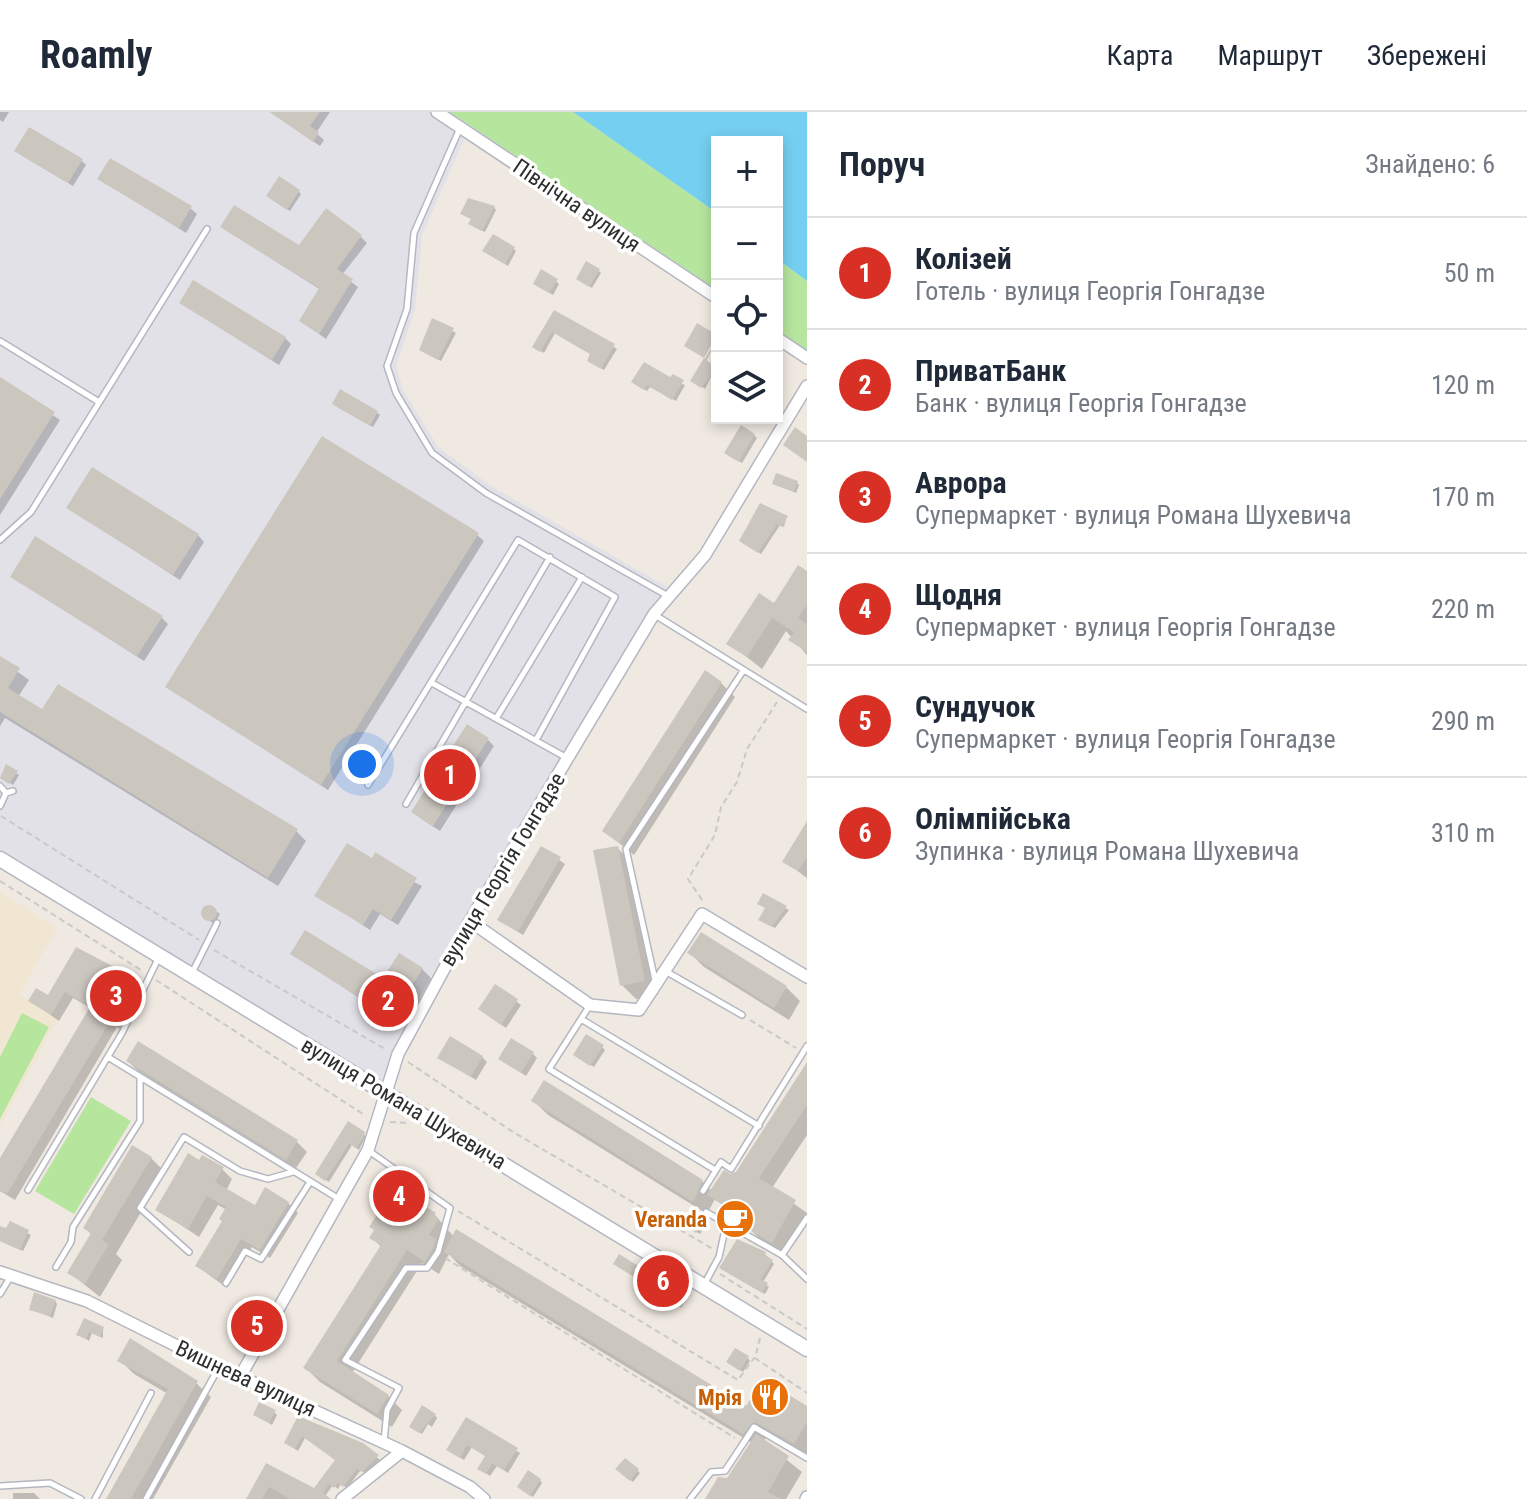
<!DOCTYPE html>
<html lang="uk">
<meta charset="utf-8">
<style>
body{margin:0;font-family:"Roboto Condensed",sans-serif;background:#f2f2f3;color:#1f2937}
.controls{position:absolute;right:24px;top:24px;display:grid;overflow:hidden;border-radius:0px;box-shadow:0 4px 12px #0003}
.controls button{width:72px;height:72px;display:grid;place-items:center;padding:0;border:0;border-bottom:2px solid #e0e1e3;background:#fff;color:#1f2937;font:40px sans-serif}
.you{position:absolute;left:362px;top:652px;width:28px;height:28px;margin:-20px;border:6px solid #fff;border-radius:50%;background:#1a73e8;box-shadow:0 0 0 12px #1a73e833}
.badge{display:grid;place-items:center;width:52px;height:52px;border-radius:50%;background:#d93025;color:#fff;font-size:26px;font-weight:700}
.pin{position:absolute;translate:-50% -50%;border:4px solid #fff;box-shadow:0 2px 8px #0006}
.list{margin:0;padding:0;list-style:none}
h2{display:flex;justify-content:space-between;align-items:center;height:104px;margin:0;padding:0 32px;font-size:34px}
h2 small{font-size:26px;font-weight:400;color:#747a83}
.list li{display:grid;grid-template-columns:52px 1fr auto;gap:24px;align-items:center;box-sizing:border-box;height:112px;padding:0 32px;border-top:2px solid #e0e1e3}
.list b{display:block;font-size:30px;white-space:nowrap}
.list p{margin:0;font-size:26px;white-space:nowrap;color:#747a83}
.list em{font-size:26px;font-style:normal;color:#747a83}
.icon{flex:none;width:44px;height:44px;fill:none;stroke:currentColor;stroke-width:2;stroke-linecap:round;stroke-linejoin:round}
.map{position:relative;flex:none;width:807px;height:1387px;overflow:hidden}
header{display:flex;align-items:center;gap:48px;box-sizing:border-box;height:112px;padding:0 40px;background:#fff;border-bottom:2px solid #e0e1e3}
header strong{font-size:38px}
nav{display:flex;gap:44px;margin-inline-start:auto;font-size:28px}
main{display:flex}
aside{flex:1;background:#fff}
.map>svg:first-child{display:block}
</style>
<header>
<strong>Roamly</strong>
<nav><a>Карта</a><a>Маршрут</a><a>Збережені</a></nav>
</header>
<main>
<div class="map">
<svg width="807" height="1387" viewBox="0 0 807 1387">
<rect width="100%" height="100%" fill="#efe9e1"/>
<path fill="#e3e1e8" d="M0 0H450L470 14 422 123 415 198 396 254 403 278 438 335 491 374 669 476 650 499 465 806 425 874 382 969 0 740Z"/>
<path fill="#f0e6d1" d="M0 780 57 816 19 883 58 906 0 1013Z"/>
<path fill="#b6e59e" d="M450 0H573L717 101V178Z
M777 147 807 169V238L777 218Z
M22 901 49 915 0 1007V945Z
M91 985 131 1009 74 1102 35 1079Z"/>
<path fill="#75cff0" d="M573 0H807V169L777 147V30H717V101Z"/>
<path fill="#0003" d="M0 0H9L3 10 0 8Z
M270 0H330L316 21 324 28 320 34Z
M21 43 81 48 86 53 73 74Z
M100 67 190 96 197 102 186 121Z
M299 80 301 82 290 99 271 86Z
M494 95 496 98 485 120 474 115Z
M229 120 299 136 361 125 367 131 342 163 358 175 326 227 301 209 321 178Z
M514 137 516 139 508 154 488 142Z
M599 159 601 161 592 176 581 169Z
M556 169 559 172 553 183 538 174Z
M181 191 285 226 291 232 279 253Z
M555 201 617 237 604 258 592 251V243L555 221 544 241 537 237Z
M433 209 456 221 441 249 421 238Z
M717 227 706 249 717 256V264L715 267 711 265 705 277 692 269Z
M0 268 60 308 0 403Z
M671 268 685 273 676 289 650 275 647 279 636 273Z
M337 295 377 301 380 303 373 315Z
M754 323 757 326 742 351 729 344Z
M774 371H797L799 373 796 381Z
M69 396 198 423 204 430 180 468Z
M786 406 784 415 780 413 761 442 743 430Z
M477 423 484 429 328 678 167 575Z
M807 462V543L786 519 762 557 729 531Z
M12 465 161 505 168 512 144 549Z
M0 547 29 568 18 585 43 600 296 719 306 729 278 774 5 606 0 614Z
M721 571 735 585 634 743 604 719Z
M488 628 494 634 440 719 420 706 414 700Z
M6 655 19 663 13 673 1 664Z
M807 724V766L784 749Z
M542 736 565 752 523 823 500 808Z
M617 736 632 750 658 883 636 887 622 873Z
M372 749 422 774 398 813 380 802 370 818 317 783Z
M764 784 789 798 775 816 764 810 767 797Z
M208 794 220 802 214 812 202 803Z
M77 838 147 878 126 920 117 915 15 1088 0 1079V1050L91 896 73 886 59 909 31 889 49 886Z
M690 841 786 875 800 889 789 908 704 855Z
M293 842 383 869 422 857 432 867 420 886 423 889 404 913H400Z
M496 874 521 893 506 916 485 901Z
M602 935 605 938 594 955 578 945Z
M533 942 537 946 526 964 500 947Z
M482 945 487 950 476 968 440 946Z
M128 949 297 1030 307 1040 296 1056 138 959Z
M807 954V1023L772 1076 807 1101 784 1142 763 1130 751 1118 753 1115 715 1087 707 1102 548 1003 534 989 702 1069 712 1079 737 1062Z
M349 1012 366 1024 359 1038 352 1033 329 1070 320 1064Z
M151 1046 165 1060 116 1142 122 1148 100 1185 70 1161 92 1123 85 1116Z
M222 1057 232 1067 226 1079 255 1096 288 1091 298 1101 270 1146 252 1135 227 1176 197 1154 224 1109 227 1098 218 1093 199 1125 158 1098Z
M692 1100 707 1111 700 1122 687 1114Z
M435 1103 454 1125 746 1297 807 1296V1344L770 1322 763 1329 802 1360 786 1387H707L728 1368 752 1331 460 1154 449 1142 439 1162 422 1151 352 1261 388 1284 402 1298 392 1315 320 1270 306 1256 382 1136 372 1125Z
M10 1112 31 1123 23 1139 0 1129V1116L7 1119Z
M765 1142 774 1152 763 1170 769 1175 765 1182 725 1158Z
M620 1145 650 1164 646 1171 618 1154Z
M55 1189 57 1192 53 1206 31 1197Z
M103 1216V1226L92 1221 89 1229 79 1222Z
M748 1246 750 1249 743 1260 731 1252Z
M120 1248 196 1271 211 1285 153 1387H112L168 1282 134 1262Z
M274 1300 277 1303 272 1313 255 1303Z
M435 1303 437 1306 432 1315 428 1312 422 1322 414 1317Z
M299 1306 362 1332 380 1348 366 1362 361 1358 347 1376 341 1372 338 1377 333 1373 323 1387H248L267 1354 315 1378 337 1349 305 1326 298 1339 286 1331Z
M467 1308 520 1341 508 1361 497 1354 490 1364 484 1360 487 1345 472 1335 464 1348 452 1341Z
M625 1348 640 1361 633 1370 618 1357Z
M540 1368 542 1371 533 1385 522 1378Z
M13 1381H34L40 1387H13Z"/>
<path fill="#cbc7bf" d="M270 0H320L310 14 319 20 313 30Z
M29 15 83 47 68 71 14 39Z
M110 46 192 94 179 116 97 67Z
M279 64 300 78 287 98 266 84Z
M468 86 495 94 482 119 468 112 471 107 460 102Z
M234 93 299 133 326 96 362 123 337 157 353 167 319 222 299 209 319 176 220 115Z
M493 122 515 135 505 152 482 139Z
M586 149 600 157 589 175 576 167Z
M541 157 558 167 549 181 533 172Z
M193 168 286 225 272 248 179 191Z
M554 198 615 232 601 257 587 249 590 242 552 220 540 240 532 235Z
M432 206 454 216 438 248 419 238Z
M697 211 717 223 704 246 684 234Z
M704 246 717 257 701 276 690 269Z
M644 250 670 265 673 262 684 268 672 288 647 273 644 278 631 270Z
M0 265 55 300 0 387Z
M340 277 378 299 370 314 332 292Z
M741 313 755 322 739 350 724 341Z
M795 315 807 324V350L783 333Z
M322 324 479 421 321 673 165 575Z
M92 355 199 422 173 463 66 396Z
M776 361 798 369 794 380 772 372Z
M760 391 788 404 782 415 777 412 758 441 739 429Z
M35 424 163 504 137 544 10 465Z
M798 453 807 459V492L798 506 807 512V540L788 528 794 520 772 506 747 545 726 532 759 481 774 491Z
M0 544 20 556 8 576 42 597 58 572 298 717 268 766 0 600Z
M705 558 722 570 619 731 602 719Z
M467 612 489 626 433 714 411 700Z
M6 652 18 659 9 672 0 666Z
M807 709V745L798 759 782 750Z
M347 731 372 746 375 740 417 766 391 808 373 797 363 813 314 784Z
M541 734 561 745 518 820 497 808Z
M618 734 645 869 620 874 593 738Z
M763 781 787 794 772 815 758 808 765 796 757 792Z
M201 801a8 8 0 1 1 16 0a8 8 0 1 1-16 0Z
M305 818 383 866 399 841 423 856 411 875 414 877 394 904H389L290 842Z
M701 820 787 874 774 896 687 841Z
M76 835 141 869 119 914 110 909 7 1082 0 1078V1046L90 895 65 880 51 903 28 889 36 876 48 883Z
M495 872 518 887 501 913 478 897Z
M586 922 604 933 590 954 573 943Z
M450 924 483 944 471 965 437 946Z
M511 926 534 940 521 961 498 947Z
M138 929 298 1028 286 1048 126 949Z
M807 950V993L759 1066 796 1088 772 1131 749 1118 752 1112 707 1083 724 1058 730 1062 736 1060Z
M544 968 703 1068 693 1090 531 989Z
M348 1009 365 1020 363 1026 356 1036 349 1032 325 1069 315 1062Z
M132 1033 152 1045 102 1128 109 1132 85 1172 67 1161 91 1121 83 1116Z
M188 1041 199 1048 202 1043 224 1055 215 1070 255 1093 265 1075 289 1090 260 1138 241 1127 217 1167 195 1154 222 1109 219 1107 226 1095 207 1084 188 1117 155 1098Z
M401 1079 436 1101 434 1104 439 1107 429 1123 436 1127 433 1136 425 1150 407 1138 337 1249 389 1283 377 1302 303 1256 381 1133 369 1126 374 1118 369 1115 390 1083Z
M691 1098 705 1107 696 1121 682 1112Z
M10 1109 29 1118 20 1138 0 1129V1114L6 1116Z
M456 1117 746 1294 763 1267 807 1294V1310L794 1332 755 1310 743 1322 444 1140Z
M737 1127 766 1140 765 1143 773 1148 761 1167 768 1171 762 1181 719 1156Z
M619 1142 648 1160 642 1170 613 1152Z
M673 1178 687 1186 681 1196 667 1187Z
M34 1180 56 1188 50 1204 29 1198Z
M84 1206 104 1215 100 1225 89 1220 86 1227 76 1223Z
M130 1226 198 1269 131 1387H106L168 1277 117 1249Z
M735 1236 749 1244 740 1259 726 1250Z
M259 1290 276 1298 269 1311 253 1303Z
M422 1293 436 1302 419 1321 409 1315Z
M298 1304 363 1331 379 1343 362 1360 357 1357 343 1375 338 1371 334 1376 329 1372 323 1381 331 1387H290L269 1375 262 1387H246L266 1351 314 1376 335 1348 302 1324 295 1337 284 1331Z
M466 1305 518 1336 504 1358 492 1352 486 1362 477 1357 485 1344 467 1333 460 1346 446 1338Z
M756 1322 789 1344 768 1380 781 1387H705L718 1365 727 1366Z
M625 1346 639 1357 630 1369 615 1357Z
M528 1358 541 1367 530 1384 517 1375Z"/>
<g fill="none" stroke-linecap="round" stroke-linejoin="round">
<g stroke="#b4b7c1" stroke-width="8">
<path id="service" d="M460 16 414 121 407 197 387 254 396 281 432 341 486 381 668 484
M0 229 99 290
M0 428 31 400 207 117
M655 503 807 597
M432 571 567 646
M497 605 582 465
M368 673 518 428 615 485 536 628
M0 674 6 681
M406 692 550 445
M0 694 6 681 13 679
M667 860 742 903
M192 861 217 811
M655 868 626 737 743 559
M590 893 549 957 715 1058
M581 907 759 1014
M108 945 339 1087
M369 1039 450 1096 438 1140 427 1156H406L345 1248 399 1276 387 1298 384 1330
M28 1078 122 921 159 845
M703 1079 721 1050 731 1057 807 934
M706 1100 782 1143 807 1167
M189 1140 140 1096 184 1025 240 1059 268 1067 293 1060
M782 1143 807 1106
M56 1155 71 1130 73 1115 140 1009V966
M226 1171 245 1139 261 1147 310 1070
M705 1171 719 1145 726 1113
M0 1182 11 1164
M0 1374 50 1371 81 1387
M95 1387 151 1281
M146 1387 219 1255
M690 1387 711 1360 725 1359 754 1315 807 1346"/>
</g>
<g stroke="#b4b7c1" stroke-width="14">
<path id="minor" d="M437 0 717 186
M777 226 807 246
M470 809 590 893 639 898 702 802 807 865
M0 1160 87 1189 219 1255 402 1339 470 1375 484 1387
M241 1263 368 1038 398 942 470 809 654 502 705 443 807 274
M342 1387 402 1339
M806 1387 807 1385"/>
</g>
<g stroke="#b4b7c1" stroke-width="17">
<path id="secondary" d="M0 747 807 1237"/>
</g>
<path stroke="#c9c9c9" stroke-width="2" stroke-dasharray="6 4" stroke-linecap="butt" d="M1 704 199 828
M0 769 141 858
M702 788 688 767 715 723 721 695 737 670 747 637 777 590
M214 838 385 937
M156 868 366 1004
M750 908 796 936
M408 950 513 1020 713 1137
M390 1010 407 1011
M458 1099 738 1268 754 1246
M445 1146 735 1326
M720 1162 807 1217
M760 1226 755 1246 807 1281"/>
<use href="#service" stroke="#fff" stroke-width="5"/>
<use href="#minor" stroke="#fff" stroke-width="11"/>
<use href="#secondary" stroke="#fff" stroke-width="14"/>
</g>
<defs>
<g id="cafe-disc" transform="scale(2)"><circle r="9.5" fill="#e8710a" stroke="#fff"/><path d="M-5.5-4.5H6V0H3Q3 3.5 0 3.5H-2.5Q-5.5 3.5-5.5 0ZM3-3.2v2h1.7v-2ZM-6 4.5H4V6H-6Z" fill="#fff"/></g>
<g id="restaurant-disc" transform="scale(2)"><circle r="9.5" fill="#e8710a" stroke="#fff"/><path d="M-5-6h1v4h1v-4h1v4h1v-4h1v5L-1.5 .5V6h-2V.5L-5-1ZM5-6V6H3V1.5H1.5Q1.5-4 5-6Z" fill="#fff"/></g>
</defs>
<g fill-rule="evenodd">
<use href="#cafe-disc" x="735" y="1107"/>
<use href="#restaurant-disc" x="770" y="1285"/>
</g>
<g text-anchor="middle" stroke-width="7" stroke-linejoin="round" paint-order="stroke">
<g font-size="22" fill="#2e2e2e" stroke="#fff">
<text transform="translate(577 93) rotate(34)" y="8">Північна вулиця</text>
<text transform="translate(502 757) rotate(-59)" y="8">вулиця Георгія Гонгадзе</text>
<text transform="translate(404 991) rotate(31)" y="8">вулиця Романа Шухевича</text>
<text transform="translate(246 1266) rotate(25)" y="8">Вишнева вулиця</text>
</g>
<g font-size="22" font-weight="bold" fill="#c56008" stroke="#fff" text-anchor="end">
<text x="707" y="1115">Veranda</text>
<text x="742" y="1293">Мрія</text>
</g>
</g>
</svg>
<div class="controls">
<button>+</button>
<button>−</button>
<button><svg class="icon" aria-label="locate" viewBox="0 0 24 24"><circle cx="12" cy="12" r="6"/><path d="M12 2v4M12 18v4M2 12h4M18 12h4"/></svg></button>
<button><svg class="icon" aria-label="layers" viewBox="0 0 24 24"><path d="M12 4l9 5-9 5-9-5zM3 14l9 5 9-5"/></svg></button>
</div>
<div class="you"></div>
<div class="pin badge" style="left:450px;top:663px">1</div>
<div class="pin badge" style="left:388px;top:889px">2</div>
<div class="pin badge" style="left:116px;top:884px">3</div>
<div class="pin badge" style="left:399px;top:1084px">4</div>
<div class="pin badge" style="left:257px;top:1214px">5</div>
<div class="pin badge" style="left:663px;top:1169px">6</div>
</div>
<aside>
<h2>Поруч<small>Знайдено: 6</small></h2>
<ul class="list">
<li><span class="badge">1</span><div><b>Колізей</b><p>Готель · вулиця Георгія Гонгадзе</p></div><em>50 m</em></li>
<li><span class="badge">2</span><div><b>ПриватБанк</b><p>Банк · вулиця Георгія Гонгадзе</p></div><em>120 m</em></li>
<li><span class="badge">3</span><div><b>Аврора</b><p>Супермаркет · вулиця Романа Шухевича</p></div><em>170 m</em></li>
<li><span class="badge">4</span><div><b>Щодня</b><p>Супермаркет · вулиця Георгія Гонгадзе</p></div><em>220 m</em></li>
<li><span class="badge">5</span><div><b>Сундучок</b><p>Супермаркет · вулиця Георгія Гонгадзе</p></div><em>290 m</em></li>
<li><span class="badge">6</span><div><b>Олiмпiйська</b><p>Зупинка · вулиця Романа Шухевича</p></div><em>310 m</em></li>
</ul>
</aside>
</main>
